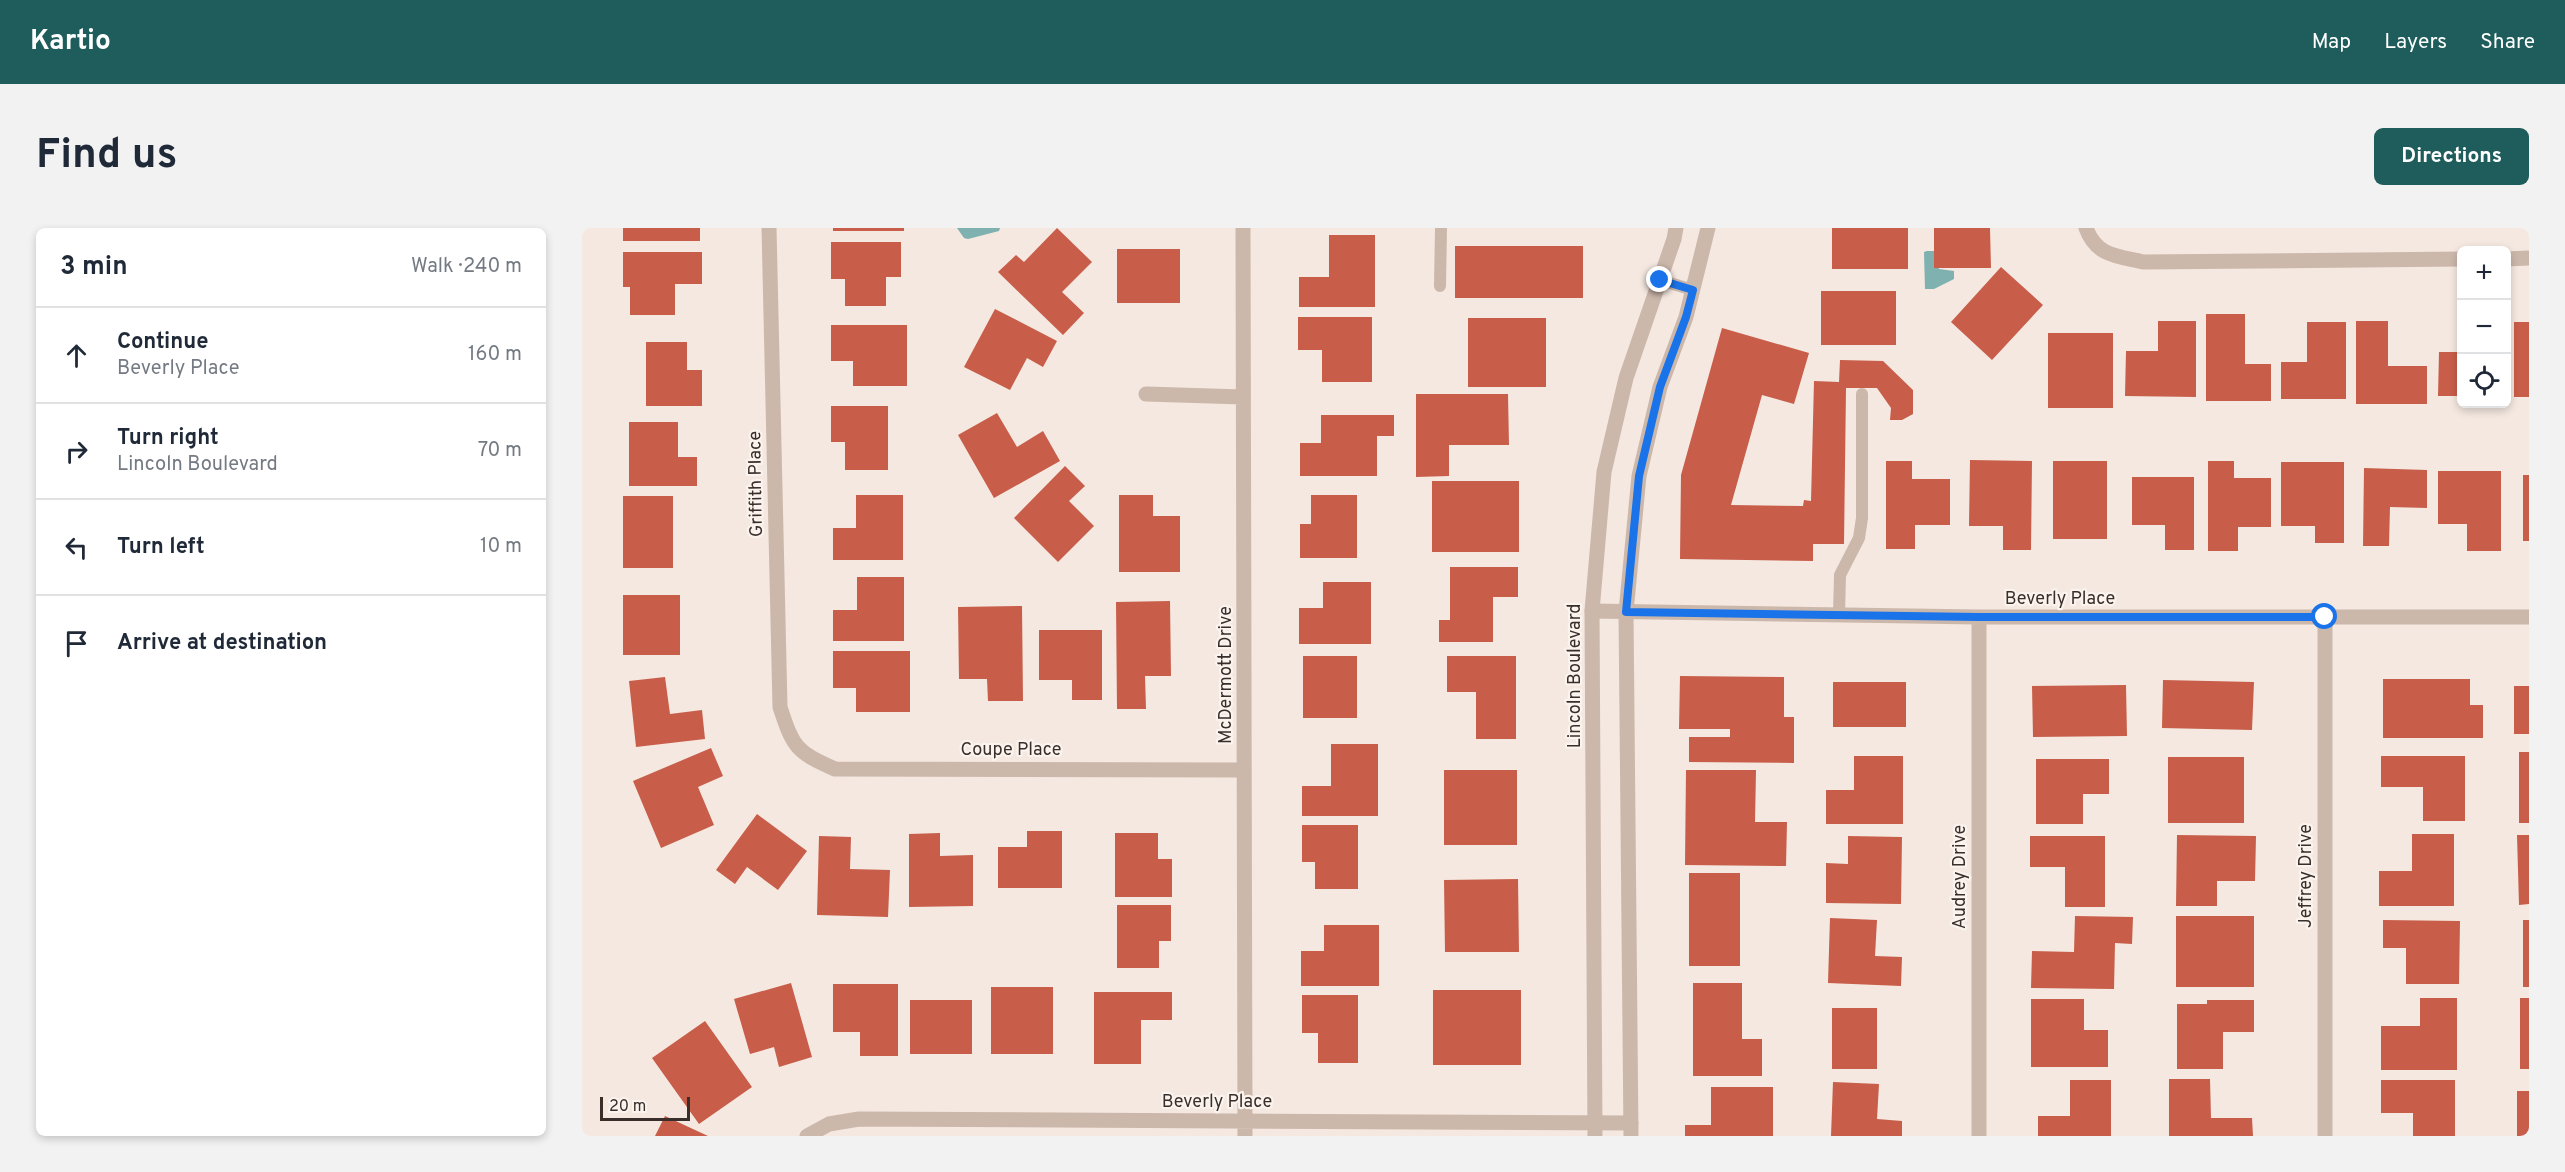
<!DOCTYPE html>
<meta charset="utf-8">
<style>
body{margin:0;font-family:Overpass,sans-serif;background:#f2f2f3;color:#1f2937}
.controls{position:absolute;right:18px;top:18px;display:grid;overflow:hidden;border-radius:9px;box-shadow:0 3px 9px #0003}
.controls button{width:54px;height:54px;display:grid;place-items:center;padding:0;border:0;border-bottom:2px solid #e0e1e3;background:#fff;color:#1f2937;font:30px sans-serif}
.scale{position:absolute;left:18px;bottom:15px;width:90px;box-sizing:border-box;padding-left:6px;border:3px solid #3a2e2a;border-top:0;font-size:16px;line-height:21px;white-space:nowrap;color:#3a2e2a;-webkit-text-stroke:4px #fbf3ed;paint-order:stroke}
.stop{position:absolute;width:18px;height:18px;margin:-14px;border:4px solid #1a73e8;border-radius:50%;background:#fff}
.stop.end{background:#1a73e8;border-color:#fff;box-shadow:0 2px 6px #0008}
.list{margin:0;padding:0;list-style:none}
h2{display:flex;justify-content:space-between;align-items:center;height:78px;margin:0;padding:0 24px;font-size:26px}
h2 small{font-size:20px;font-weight:400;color:#747a83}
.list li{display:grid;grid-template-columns:39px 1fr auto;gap:18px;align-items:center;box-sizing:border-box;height:96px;padding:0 24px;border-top:2px solid #e0e1e3}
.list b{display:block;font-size:22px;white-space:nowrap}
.list p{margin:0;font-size:20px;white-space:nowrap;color:#747a83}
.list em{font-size:20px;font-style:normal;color:#747a83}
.icon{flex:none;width:33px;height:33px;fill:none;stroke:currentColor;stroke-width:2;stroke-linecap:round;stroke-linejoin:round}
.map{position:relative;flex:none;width:1947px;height:908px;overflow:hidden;border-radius:9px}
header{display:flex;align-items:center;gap:36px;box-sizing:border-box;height:84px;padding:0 30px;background:#1e5d5b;color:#fff}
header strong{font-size:28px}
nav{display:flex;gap:33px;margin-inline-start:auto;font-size:21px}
.intro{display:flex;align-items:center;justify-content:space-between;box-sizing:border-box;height:144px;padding:0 36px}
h1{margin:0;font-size:42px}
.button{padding:15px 27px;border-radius:9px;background:#1e5d5b;color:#fff;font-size:21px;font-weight:700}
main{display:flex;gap:36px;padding:0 36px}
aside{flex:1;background:#fff;border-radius:9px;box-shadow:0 3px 9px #0003}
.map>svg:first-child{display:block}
</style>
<header>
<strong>Kartio</strong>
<nav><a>Map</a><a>Layers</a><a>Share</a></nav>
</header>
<div class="intro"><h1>Find us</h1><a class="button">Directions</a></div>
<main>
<aside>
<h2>3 min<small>Walk · 240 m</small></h2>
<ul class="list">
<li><svg class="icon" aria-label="ahead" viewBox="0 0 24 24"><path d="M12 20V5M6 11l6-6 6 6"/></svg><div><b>Continue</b><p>Beverly Place</p></div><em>160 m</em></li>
<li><svg class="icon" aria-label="right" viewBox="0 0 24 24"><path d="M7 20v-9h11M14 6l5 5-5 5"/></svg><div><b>Turn right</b><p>Lincoln Boulevard</p></div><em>70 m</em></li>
<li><svg class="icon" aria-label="left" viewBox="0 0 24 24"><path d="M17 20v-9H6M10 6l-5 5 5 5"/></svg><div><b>Turn left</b></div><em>10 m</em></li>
<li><svg class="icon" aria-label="arrive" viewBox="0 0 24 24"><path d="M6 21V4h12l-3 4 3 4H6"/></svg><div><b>Arrive at destination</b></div></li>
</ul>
</aside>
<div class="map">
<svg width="1947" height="908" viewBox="0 0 1947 908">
<rect width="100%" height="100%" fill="#f4e8e0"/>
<path fill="#7eb1af" d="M375 0H418L417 3 386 11 382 10Z
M1345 23H1354L1357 41 1372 43V51L1352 61H1343L1342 24Z"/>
<path fill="#c85d49" d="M41 0H118V13H41Z
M251 0H322V3H251Z
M475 0 510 34 480 64 502 85 481 107 416 44 434 27 442 34Z
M1250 0H1326V41H1250Z
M1352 0H1408L1409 40H1352Z
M747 7H793V79H717V49H747Z
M249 14H319V49H304V78H263V51H249Z
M873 18H1001V70H873Z
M535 21H598V75H535Z
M41 24H120V56H93V87H48V59H41Z
M1419 39 1461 77 1410 132 1369 94Z
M1239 63H1314V117H1239Z
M413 81 475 113 461 139 445 130 428 162 382 139Z
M1624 86H1663V136H1689V173H1624Z
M716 89H790V154H740V122H716Z
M886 90H964V159H886Z
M1576 93H1614V169L1543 168 1544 123H1576Z
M1774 93H1806V138H1845V176H1774Z
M1725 94H1764V171H1699V134H1725Z
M1932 94H1947V169H1932Z
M249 97H325V158H271V133H249Z
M1140 100 1227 125 1212 176 1180 167 1149 277 1221 278 1222 272 1229 273 1232 153 1257 154 1258 132 1301 133 1331 162V186L1320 192H1308L1309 180 1295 160H1264L1262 316H1231V333L1098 331 1099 247Z
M1466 105H1531V180H1466Z
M64 114H105V142H120V178H64Z
M1857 124H1880V168H1856Z
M834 166H926L927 217H867V248L834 249Z
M249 178H306V242H263V214H249Z
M415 185 435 219 461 203 478 233 412 270 376 207Z
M739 187H812V208H795V248H718V215H739Z
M47 194H96V229H115V258H47Z
M1388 232 1450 233 1449 322H1421V298H1387Z
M1304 233H1330V251H1368V297H1333V321H1304Z
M1471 233H1525V311H1471Z
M1626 233H1652V250H1689V299H1656V323H1626Z
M1699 234H1762V315H1733V298H1699Z
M483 238 503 258 487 273 512 298 476 334 432 290Z
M1782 240 1845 242V280L1808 279 1807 318H1781Z
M1856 243H1919V323H1885V296H1856Z
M1941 247H1947V313H1941Z
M1550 249H1612V322H1583V297H1550Z
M850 253H937V324H850Z
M274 267H321V332H251V300H274Z
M537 267H571V288H598V344H537Z
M729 267H775V330H718V296H729Z
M41 268H91V340H41Z
M868 339H936V369H911V414H857V392H868Z
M275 349H322V413H251V382H275Z
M741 354H789V416H717V380H741Z
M41 367H98V427H41Z
M588 373 589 448H563L564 481H535L534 374Z
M440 378 441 473H406L405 451H377L376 379Z
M457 402H520V472H490V452H457Z
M251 423H328V484H274V460H251Z
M721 428H775V490H721Z
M865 428H934V511H894V464H865Z
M1098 448 1202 449V489H1212V535L1107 534V509H1148V501H1097Z
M83 449 88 486 120 482 123 511 54 519 47 453Z
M1801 451H1888V477H1901V510H1801Z
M1581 452 1672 454 1670 502 1580 500Z
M1251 454H1324V499H1251Z
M1544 457 1545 508 1451 509 1450 458Z
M1932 458H1947V506H1932Z
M749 516H796V588H720V558H749Z
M129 520 141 548 116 559 132 597 79 620 51 553Z
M1937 524H1947V595H1937Z
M1272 528H1321V596H1244V562H1272Z
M1799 528H1883V593H1841V559H1799Z
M1586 529H1662V595H1586Z
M1454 531H1527V566H1501V596H1454Z
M862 542H935V617H862Z
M1104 542H1174L1173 594H1205L1204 638 1103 637Z
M175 586 225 623 196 662 165 639 153 656 134 642Z
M720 597H776V661H733V634H720Z
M445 603H480V660H416V619H445Z
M358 605V628L391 627V678L327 679V606Z
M533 605H576V631H590V669H533Z
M1830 606H1872V678H1797V643H1830Z
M1595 607 1674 608 1673 653H1635V678H1594Z
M1935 607H1947V676L1937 677Z
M237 608 269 609 268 641 308 642 306 689 235 687Z
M1266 608 1320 609 1319 676 1244 675V635L1266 636Z
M1448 608H1523V679H1483V639H1448Z
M1107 645H1158V738H1107Z
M936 651 937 724H863L862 652Z
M535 677H589V713H577V740H535Z
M1493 688 1551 689 1550 716 1533 715 1532 761 1449 760 1450 723 1492 724Z
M1594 688H1672V759H1594Z
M1248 690 1295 692 1293 728 1320 729 1319 758 1246 755Z
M1801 692 1878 693 1877 756H1824V720H1801Z
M1941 692H1947V759H1941Z
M742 697H797V758H719V723H742Z
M209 755 230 829 197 839 192 819 168 826 152 771Z
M1111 755H1160V811H1180V848H1111Z
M251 756H316V828H278V804H251Z
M409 759H471V826H409Z
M851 762H939V837H851Z
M512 764H590V792H559V836H512Z
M720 767H776V835H736V805H720Z
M1838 770H1875V842H1799V798H1838Z
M1938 770H1947V841H1938Z
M1449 771H1502V802H1526V839H1449Z
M328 772H390V826H328Z
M1625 772H1672V804H1641V841H1595V776H1625Z
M1250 780H1295V841H1250Z
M123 793 170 859 117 896 70 830Z
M1587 851H1628L1629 890H1670L1671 908H1587Z
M1488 852H1529V908H1456V888H1488Z
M1799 852H1873V908H1831V885H1799Z
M1251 854 1297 856 1295 891 1320 893V908H1249Z
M1129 859H1191V908H1103V897H1129Z
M1935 863H1947V908H1935Z
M83 888 126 908H73Z"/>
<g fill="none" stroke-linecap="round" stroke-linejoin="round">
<path stroke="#ccb7ab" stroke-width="12" d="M1078 52 1111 62
M858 58 859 0
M1257 387 1258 347 1277 310 1280 290V166"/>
<path stroke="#ccb7ab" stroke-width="15" d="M187 0 198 479C211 519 214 524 253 541L662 542
M661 0 663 908
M1504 0C1514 28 1535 28 1561 34L1880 31
M1924 31 1947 30
M564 166 661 169
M1010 383 1397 389H1947
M1743 389V908
M225 908 247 896 277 891 1049 895
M1397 908V389"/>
<path stroke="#ccb7ab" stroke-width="15" d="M1013 908 1010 383 1022 244 1044 150 1092 11 1094 0
M1049 908 1044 384 1057 248 1078 159 1104 89 1126 0"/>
</g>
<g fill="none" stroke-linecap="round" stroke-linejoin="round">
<path stroke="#1a73e8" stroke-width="8" d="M1078 52 1111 62 1104 89 1078 159 1057 248 1044 384 1397 389H1743"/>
</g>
<g text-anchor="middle" stroke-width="4.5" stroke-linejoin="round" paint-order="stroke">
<g font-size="18" fill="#3a2e2a" stroke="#fbf3ed">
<text transform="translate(173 256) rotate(-91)" y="6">Griffith Place</text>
<text x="1478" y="376">Beverly Place</text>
<text transform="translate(643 447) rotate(-90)" y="6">McDermott Drive</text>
<text transform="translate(992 448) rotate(-90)" y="6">Lincoln Boulevard</text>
<text x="429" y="527">Coupe Place</text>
<text transform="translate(1723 648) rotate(-90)" y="6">Jeffrey Drive</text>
<text transform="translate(1377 649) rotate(-90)" y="6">Audrey Drive</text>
<text x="635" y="879">Beverly Place</text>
</g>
</g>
</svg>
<div class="controls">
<button>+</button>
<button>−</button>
<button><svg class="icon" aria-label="locate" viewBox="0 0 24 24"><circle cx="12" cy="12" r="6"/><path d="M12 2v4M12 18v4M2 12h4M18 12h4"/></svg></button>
</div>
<div class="scale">20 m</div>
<div class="stop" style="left:1743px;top:389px"></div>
<div class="stop end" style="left:1078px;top:52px"></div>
</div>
</main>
